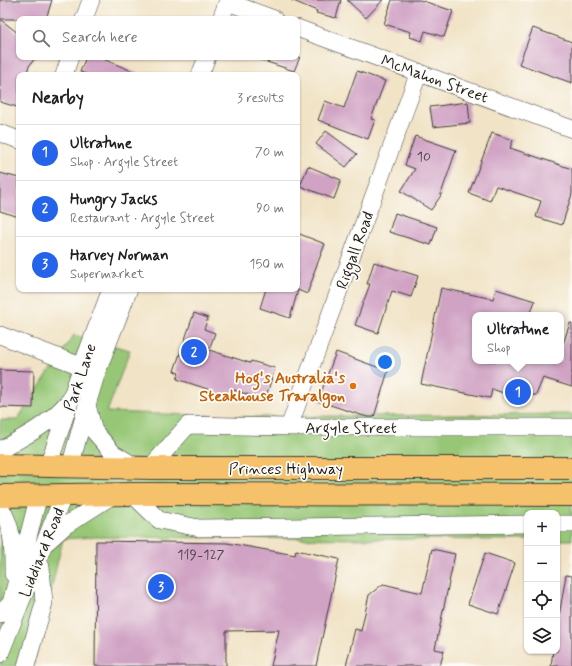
<!DOCTYPE html>
<meta charset="utf-8">
<style>
body{margin:0;font-family:Mynerve,sans-serif;background:#f6f6f6;color:#202124}
.controls{position:absolute;right:12px;bottom:12px;display:grid;overflow:hidden;border-radius:8px;box-shadow:0 1px 3px #0004}
.controls button{width:36px;height:36px;display:grid;place-items:center;padding:0;border:0;border-bottom:1px solid #e0e0e0;background:#fff;color:#202124;font:20px sans-serif}
.you{position:absolute;left:385px;top:362px;width:14px;height:14px;margin:-10px;border:3px solid #fff;border-radius:50%;background:#1a73e8;box-shadow:0 0 0 6px #1a73e833}
.badge{display:grid;place-items:center;width:26px;height:26px;border-radius:50%;background:#2563eb;color:#fff;font-size:13px;font-weight:700}
.pin{position:absolute;translate:-50% -50%;border:2px solid #fff;box-shadow:0 1px 4px #0006}
.popup{position:absolute;left:472px;top:312px;width:92px;height:52px;box-sizing:border-box;display:grid;place-content:center;border-radius:8px;background:#fff;filter:drop-shadow(0 1px 3px #0005);font-size:13px;white-space:nowrap;color:#757577}
.popup b{font-size:15px;color:#202124}
.popup::after{content:'';position:absolute;left:50%;top:100%;margin-left:-8px;border:8px solid transparent;border-top-color:#fff}
.list{margin:0;padding:0;list-style:none}
h2{display:flex;justify-content:space-between;align-items:center;height:52px;margin:0;padding:0 16px;font-size:17px}
h2 small{font-size:13px;font-weight:400;color:#757577}
.list li{display:grid;grid-template-columns:26px 1fr auto;gap:12px;align-items:center;box-sizing:border-box;height:56px;padding:0 16px;border-top:1px solid #e0e0e0}
.list b{display:block;font-size:15px;white-space:nowrap}
.list p{margin:0;font-size:13px;white-space:nowrap;color:#757577}
.list em{font-size:13px;font-style:normal;color:#757577}
.icon{flex:none;width:22px;height:22px;fill:none;stroke:currentColor;stroke-width:2;stroke-linecap:round;stroke-linejoin:round}
.map{position:relative;flex:none;width:572px;height:666px;overflow:hidden}
.search{position:absolute;background:#fff;box-shadow:0 1px 3px #0004;left:16px;top:16px;width:284px;height:44px;display:flex;align-items:center;gap:10px;box-sizing:border-box;padding:0 14px;border-radius:8px;color:#757577;font-size:15px}
.panel{position:absolute;background:#fff;box-shadow:0 1px 3px #0004;left:16px;top:72px;width:284px;height:220px;border-radius:8px}
.map>svg:first-child{display:block}
</style>
<div class="map">
<svg width="572" height="666" viewBox="0 0 572 666">
<rect width="100%" height="100%" fill="#fdfcf7"/>
<filter id="ink" filterUnits="userSpaceOnUse"><feTurbulence type="fractalNoise" baseFrequency=".025" numOctaves="2"/><feDisplacementMap in="SourceGraphic" scale="8" xChannelSelector="R" yChannelSelector="G"/><feConvolveMatrix kernelMatrix="1 2 1 2 8 2 1 2 1" color-interpolation-filters="sRGB"/></filter>
<filter id="wash" filterUnits="userSpaceOnUse"><feTurbulence type="fractalNoise" baseFrequency=".012" numOctaves="4" result="noise"/><feDisplacementMap in="SourceGraphic" scale="16" xChannelSelector="R" yChannelSelector="G"/><feGaussianBlur stdDeviation="0.9" result="paint"/><feColorMatrix in="noise" values="0 0 0 0 0 0 0 0 0 0 0 0 0 0 0 0 0 1.4 0 .05"/><feComposite in="paint" operator="in"/></filter>
<g filter="url(#wash)">
<rect width="100%" height="100%" fill="#f1e3c6"/>
<path fill="#97c776" stroke="#5a7249" d="M74 335 130 350 107 412 247 417 572 414V540H557V513H527V540L92 537 63 539 33 666H0V420H17Z"/>
<g id="blocks">
<path fill="#d0a2c4" d="M0 0H52L46 19H0L19 34V57H36L29 66 26 75H19V100L17 107 0 102Z
M291 0H341L336 18 316 13 317 11Z
M347 0H383L366 18Z
M392 0H420L453 11 444 37 425 31 422 41 410 37 411 32 384 24Z
M533 28 572 42V83L519 64Z
M86 57H98L142 75H89L80 72Z
M259 57H300L294 71 258 59Z
M357 71 385 81 371 119 375 120 368 139 318 120 325 101 344 108Z
M468 102 470 123 433 127 430 107Z
M326 131 357 154 346 167 316 144Z
M492 133 513 140 510 148 572 169V194L562 225 536 217 541 201 496 186 490 201 469 193Z
M415 136 456 150 440 197 431 210 401 191 415 169 405 165Z
M308 166 341 180 334 199 300 186Z
M0 173 19 178V217L0 211Z
M395 213 437 227 431 245 389 232Z
M297 233 325 244 313 275H314L307 294 298 290 290 318 260 308 266 289H297Z
M374 262 418 276 411 297 392 291 378 333 355 325 370 284H367Z
M441 288 493 299 496 289 535 301 530 315H475V361H561V350L570 323H572V387L543 378 536 395 512 396 492 389 490 398 421 384Z
M194 313 208 318 204 329 215 333 209 350 250 363 251 361 275 368 265 400 234 390 232 397 177 379 179 373 174 371Z
M336 352 388 371 374 417H367L318 401Z
M0 370 34 371 33 408 0 407Z
M96 541 227 543 295 555 296 550 339 559 316 666H271L279 630 226 631V666H95Z
M432 549 455 554 435 649 444 651 440 666H346L355 629 361 631 369 595 383 584 422 593Z
M485 553 515 563 498 614 468 604Z
M566 575 572 576V666H551L553 651H557V628Z"/>
</g>
</g>
<g filter="url(#ink)">
<use href="#blocks" fill-opacity="0" stroke="#3c3a36" stroke-width="1"/>
<g fill="none" stroke-linecap="round" stroke-linejoin="round">
<g stroke="#3c3a36" stroke-width="18">
<path id="minor" d="M228 2 274 19
M84 19 91 0
M221 19 228 0
M297 28 572 129
M64 75 70 57
M200 75 207 57
M0 133 19 140
M0 335 91 370
M87 405 94 431 113 453 138 468
M289 427 419 72
M0 450C26 436 48 425 68 402
M48 466 82 366 111 289
M70 467 87 405 97 372 129 289
M150 468 188 425 289 427H572
M132 494 159 520 199 528 527 524
M0 507C14 527 13 551 13 574
M557 524H572
M47 542 66 525 115 494
M12 599 39 495
M0 614 11 603
M0 654 64 494
M26 666 44 603 41 567 38 560"/>
</g>
<g stroke="#3c3a36" stroke-width="24">
<path id="highway" d="M0 465 150 468H572
M0 496 132 494 572 495"/>
</g>
<use href="#minor" stroke="#fff" stroke-width="17"/>
<use href="#highway" stroke="#f5c16b" stroke-width="22"/>
</g>
</g>
<circle fill="#e8710a" stroke="#fdfcf7" stroke-width="1.5" cx="353" cy="386" r="4"/>
<g text-anchor="middle" stroke-width="3.5" stroke-linejoin="round" paint-order="stroke">
<g font-size="14" fill="#493e46">
<text x="424" y="161">10</text>
<text x="201" y="559">119-127</text>
</g>
<g font-size="16" fill="#1c1c1c" stroke="#fdfcf7">
<text transform="translate(435 78) rotate(20)" y="6">McMahon Street</text>
<text transform="translate(354 250) rotate(-70)" y="6">Riggall Road</text>
<text transform="translate(79 377) rotate(-71)" y="6">Park Lane</text>
<text x="351" y="433">Argyle Street</text>
<text x="286" y="474">Princes Highway</text>
<text transform="translate(41 552) rotate(-68)" y="6">Liddiard Road</text>
</g>
<g font-size="16" font-weight="bold" fill="#c56008" stroke="#fdfcf7" text-anchor="end">
<text x="345" y="383">Hog's Australia's<tspan x="345" dy="18">Steakhouse Traralgon</tspan></text>
</g>
</g>
</svg>
<div class="controls">
<button>+</button>
<button>−</button>
<button><svg class="icon" aria-label="locate" viewBox="0 0 24 24"><circle cx="12" cy="12" r="6"/><path d="M12 2v4M12 18v4M2 12h4M18 12h4"/></svg></button>
<button><svg class="icon" aria-label="layers" viewBox="0 0 24 24"><path d="M12 4l9 5-9 5-9-5zM3 14l9 5 9-5"/></svg></button>
</div>
<div class="you"></div>
<div class="pin badge" style="left:518px;top:392px">1</div>
<div class="popup"><b>Ultratune</b>Shop</div>
<div class="pin badge" style="left:194px;top:352px">2</div>
<div class="pin badge" style="left:161px;top:587px">3</div>
<div class="search"><svg class="icon" aria-label="search" viewBox="0 0 24 24"><circle cx="10" cy="10" r="6"/><path d="M15 15l6 6"/></svg>Search here</div>
<section class="panel">
<h2>Nearby<small>3 results</small></h2>
<ul class="list">
<li><span class="badge">1</span><div><b>Ultratune</b><p>Shop · Argyle Street</p></div><em>70 m</em></li>
<li><span class="badge">2</span><div><b>Hungry Jacks</b><p>Restaurant · Argyle Street</p></div><em>90 m</em></li>
<li><span class="badge">3</span><div><b>Harvey Norman</b><p>Supermarket</p></div><em>150 m</em></li>
</ul>
</section>
</div>
